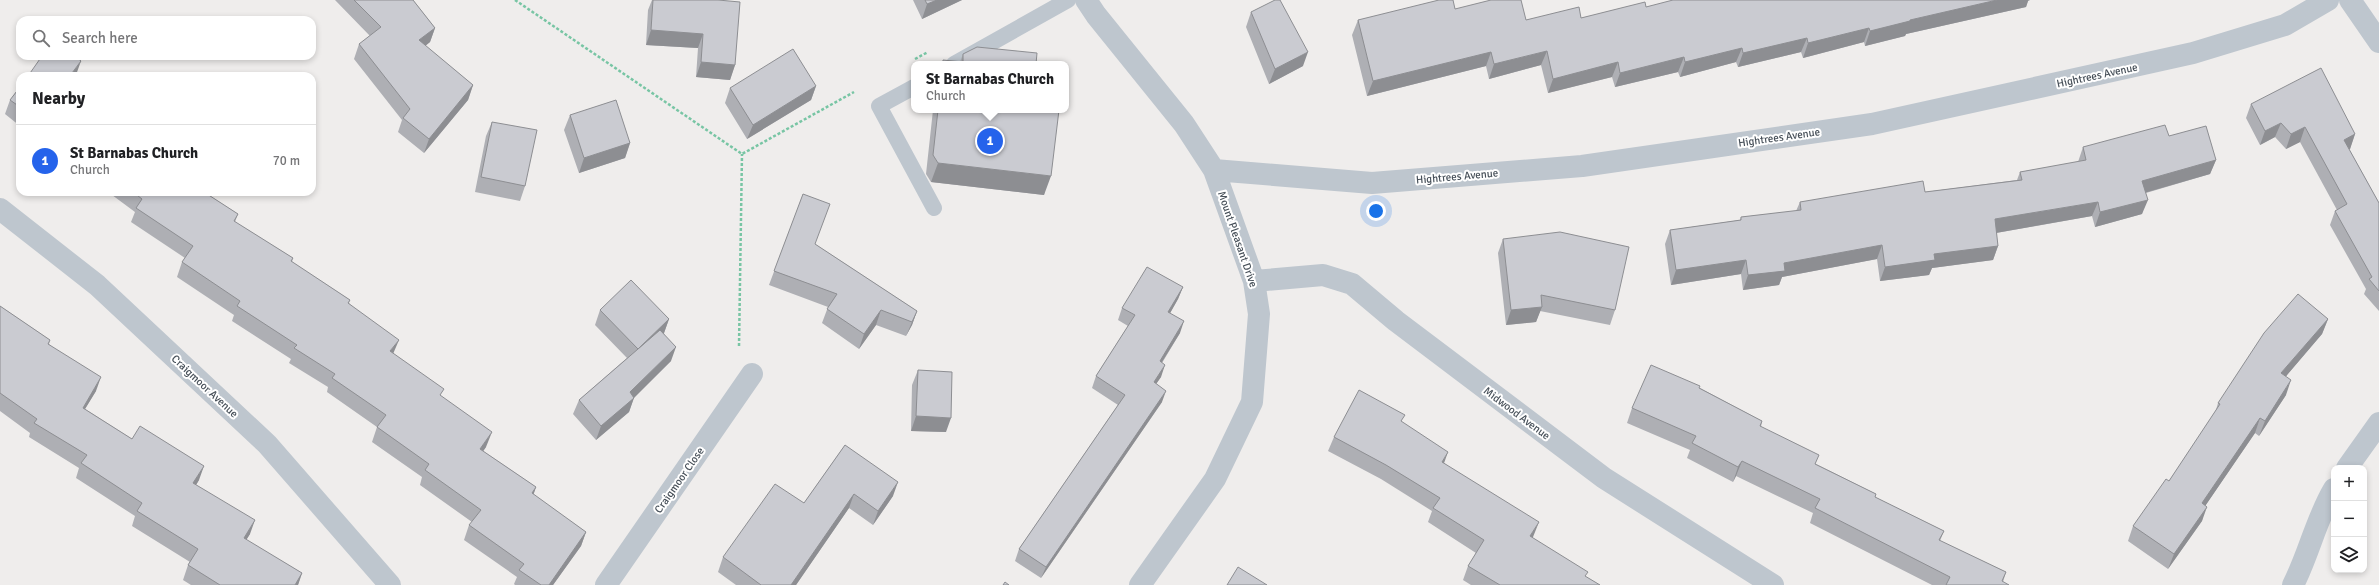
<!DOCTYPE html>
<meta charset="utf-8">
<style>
body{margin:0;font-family:Signika,sans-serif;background:#f6f6f6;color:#202124}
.controls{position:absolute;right:12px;bottom:12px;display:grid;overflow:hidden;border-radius:8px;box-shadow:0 2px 6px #0003}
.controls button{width:36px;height:36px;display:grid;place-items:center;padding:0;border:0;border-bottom:1px solid #e0e0e0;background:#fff;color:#202124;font:20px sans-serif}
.you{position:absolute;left:1376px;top:211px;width:14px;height:14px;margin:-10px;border:3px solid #fff;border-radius:50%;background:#1a73e8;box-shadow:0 0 0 6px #1a73e833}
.badge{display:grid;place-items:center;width:26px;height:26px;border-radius:50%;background:#2563eb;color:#fff;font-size:13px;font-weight:700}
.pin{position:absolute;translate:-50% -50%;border:2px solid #fff;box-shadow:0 1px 4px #0006}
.popup{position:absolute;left:911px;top:61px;width:158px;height:52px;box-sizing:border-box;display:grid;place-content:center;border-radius:8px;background:#fff;filter:drop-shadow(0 1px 3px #0005);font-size:13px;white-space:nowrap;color:#757577}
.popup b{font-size:15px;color:#202124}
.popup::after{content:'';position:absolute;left:50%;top:100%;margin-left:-8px;border:8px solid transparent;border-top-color:#fff}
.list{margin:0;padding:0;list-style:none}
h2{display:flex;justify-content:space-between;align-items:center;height:52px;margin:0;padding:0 16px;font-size:17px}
h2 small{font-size:13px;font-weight:400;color:#757577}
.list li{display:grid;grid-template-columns:26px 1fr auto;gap:12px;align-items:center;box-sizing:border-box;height:72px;padding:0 16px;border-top:1px solid #e0e0e0}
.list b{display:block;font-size:15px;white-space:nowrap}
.list p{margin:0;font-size:13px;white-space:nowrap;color:#757577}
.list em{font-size:13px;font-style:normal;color:#757577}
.icon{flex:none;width:22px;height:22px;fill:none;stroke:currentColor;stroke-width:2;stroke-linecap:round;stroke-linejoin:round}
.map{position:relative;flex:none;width:2379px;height:585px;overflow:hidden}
.search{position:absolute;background:#fff;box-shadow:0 2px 6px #0003;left:16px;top:16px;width:300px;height:44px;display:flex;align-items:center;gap:10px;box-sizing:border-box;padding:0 14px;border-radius:12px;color:#757577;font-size:15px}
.panel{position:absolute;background:#fff;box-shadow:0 2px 6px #0003;left:16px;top:72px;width:300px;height:124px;border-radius:12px}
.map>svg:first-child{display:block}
</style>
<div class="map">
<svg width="2379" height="585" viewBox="0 0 2379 585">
<rect width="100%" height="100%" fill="#efedec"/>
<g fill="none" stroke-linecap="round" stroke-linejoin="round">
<path stroke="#78c5a4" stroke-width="2.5" stroke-dasharray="3 2" stroke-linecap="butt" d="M515 0 742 154 854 92
M915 59 928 52
M739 346 742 154"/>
<path stroke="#bec6ce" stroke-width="16" d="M954 64 1068 0
M914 87 879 106 934 208"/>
<path stroke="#bec6ce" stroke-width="22" d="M1086 0 1096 15 1184 124 1214 170 1254 281 1259 314 1252 402 1215 479 1140 585
M2350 0 2379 42
M1214 170 1372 183 1582 166 1872 124 2193 53 2285 25 2328 0
M0 209 97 285 267 444 390 585
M1254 281 1323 275 1352 284 1396 321 1604 478 1773 585
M2347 468 2379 423
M606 585 752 374
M2293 585C2309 554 2316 519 2334 489"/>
</g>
<path fill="#aeafb4" d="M335 0H413L435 28 430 42 425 46 473 85 468 100 424 153 398 132 402 120 354 59 359 44 370 36Z
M652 0H718L735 65 730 80 696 77 698 48 646 45 648 10Z
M913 0H962L922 19Z
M2028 1 2026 7 1906 34 1905 36 1865 46 1864 42 1803 58 1801 52 1738 67 1736 62 1680 77 1678 72 1615 87 1612 77 1548 93 1541 65 1489 79 1486 66 1367 96 1352 35 1358 20 1455 9 1526 20 1581 18 1646 7Z
M1251 12 1303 66 1269 84 1246 27Z
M963 54 1036 64H942L943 60 960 62Z
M816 86 811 100 747 139 725 103 730 88Z
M20 87V126L5 114 10 100Z
M2251 104 2355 134 2350 149H2349L2379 203V311L2364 294 2366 289 2330 225 2335 211 2337 210 2300 142 2286 149 2275 137 2260 145 2246 118Z
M933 110H1059L1044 195 931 182 926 174Z
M570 115 630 143 625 158 579 173 564 130Z
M492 122 525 186 520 201 475 192 486 136Z
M2169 136 2216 160 2210 174 2146 193 2142 214 2095 227 2092 216 1996 233 1998 246 1993 260 1932 268 1929 275 1880 281 1877 259 1782 277 1779 285 1743 290 1741 274 1671 285 1665 244 1670 230 1740 220 1741 217 1796 211 1800 202 1925 192 2017 180 2020 172 2078 162 2083 147Z
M108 192H204L238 214 235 222 293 258 292 262 350 300 349 303 393 354 441 396 486 447 483 451 536 487 533 495 586 532 581 546 553 585H515L514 584 517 577 464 540 469 525 472 522 420 485 422 477 372 442 377 427 327 392 328 387 289 363 291 359 232 321 234 315 177 277 182 262 185 258 131 222 135 212Z
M803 194 815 244 917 311 912 325 906 336 876 325 859 349 822 323 828 307 769 285Z
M1503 239 1615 310 1610 325 1540 311 1536 322 1506 325 1498 253Z
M1183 287 1178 299 1170 313 1180 333 1162 363 1161 377 1156 384 1162 402 1041 578 1015 561 1019 549 1118 405 1092 388 1096 376 1128 326 1118 320 1122 308Z
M0 306 50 340 49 344 96 391 85 409 132 439 199 480 196 485 250 534 246 540 302 573 298 585H191L183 580 188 565 190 562 132 526 135 516 76 478 79 468 29 437 30 433 0 411Z
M600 310 669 319 664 333 671 361 634 397 629 412 596 440 573 414 579 400 627 358 595 325Z
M2328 319 2322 334 2286 376V395L2259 436 2255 433 2205 506 2202 521 2168 569 2128 541 2133 526 2169 481 2215 413 2218 403Z
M918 370 946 432 911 431 912 385Z
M1700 388 1762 421 1761 427 1816 464 1876 494 1875 497 1944 531 1940 541 2006 572 2003 582 2009 585H1932L1810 523 1813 513 1736 476 1733 482 1687 458 1690 450 1627 423 1632 408Z
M1402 422 1444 463 1533 537V538L1586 577 1600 585H1471L1463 580 1468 566 1476 553 1428 522 1432 511 1381 479 1328 451 1334 437Z
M845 445 893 496 873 525 849 508 796 585H736L718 572 723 557 804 503Z"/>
<path fill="#8d8e92" d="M937 0H962L922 19 927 4Z
M1997 0H2030L2028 1 2026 7 1906 34 1905 36 1865 46 1870 31 1910 20Z
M435 28 430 42 414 55 419 40Z
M1869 28 1864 42 1803 58 1808 43Z
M651 30 703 34 698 48 646 45Z
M1807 38 1801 52 1738 67 1743 53Z
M1742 48 1736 62 1680 77 1685 62Z
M1547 51 1541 65 1489 79 1494 64Z
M1308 52 1303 66 1269 84 1275 69Z
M1491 52 1486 66 1367 96 1373 81Z
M1684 57 1678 72 1615 87 1620 73Z
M81 61 76 75 75 76 72 73Z
M701 62 735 65 730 80 696 77Z
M1618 62 1612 77 1548 93 1553 79Z
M473 85 468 100 424 153 429 139Z
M816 86 811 100 747 139 753 125Z
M2281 123 2275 137 2260 145 2265 131Z
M2305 127 2300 142 2286 149 2291 134Z
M2355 134 2350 149 2339 155 2344 140Z
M630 143 625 158 579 173 584 158Z
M2216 160 2210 174 2137 195 2142 181Z
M938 163 1051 176 1044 195 931 182Z
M2148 200 2142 214 2095 227 2100 212Z
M2098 202 2092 216 1990 234 1995 219Z
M1882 245 1877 259 1782 277 1779 285 1743 290 1748 275 1784 263Z
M1998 246 1993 260 1932 268 1929 275 1880 281 1885 267 1934 254Z
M1746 260 1741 274 1671 285 1676 270Z
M1183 287 1178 299 1164 324 1168 312Z
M1542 307 1536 322 1506 325 1511 310Z
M881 310 876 325 859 349 864 334Z
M917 311 912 325 906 336 912 322Z
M669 319 664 333 638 349Z
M2328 319 2322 334 2276 388 2281 373Z
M1184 321 1180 333 1155 373 1160 361Z
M399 340 393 354 390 351Z
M676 347 671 361 631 401 634 398 629 412 596 440 601 426 630 392Z
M1165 365 1161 377 1149 394 1154 382Z
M101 377 96 391 77 422 83 408Z
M2291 380 2286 395 2259 436 2265 421Z
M1166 391 1162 402 1041 578 1046 567Z
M916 416 951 418 946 432 911 431Z
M2260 418 2255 433 2197 518 2202 503Z
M492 432 486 447 475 463 480 449Z
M1448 452 1443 466 1442 462Z
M1742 461 1736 476 1733 482 1738 467Z
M204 466 199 480 188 498 193 483Z
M898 482 893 496 873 525 878 511Z
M536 487 531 502 532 493Z
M854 494 849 508 796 585H791Z
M2207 507 2202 521 2168 569 2174 554Z
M255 520 250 534 238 553 244 538Z
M1539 522 1533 537 1525 550 1530 536Z
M586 532 581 546 553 585H549Z
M302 573 298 585H295Z"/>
<path fill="#cacbd1" stroke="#8d8e92" d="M354 0H413L435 28 419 40 473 85 429 139 403 118 410 109 359 44 381 27Z
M653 0H718L740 2 735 65 701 62 703 34 651 30Z
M925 0H937L927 4Z
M1275 0H1280L1308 52 1275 69 1251 12Z
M1439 0H1453L1455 9 1491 0H1521L1526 20 1579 7 1581 18 1645 2 1646 7 1673 0H1997L1910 20V21L1870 31 1869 28 1808 43 1807 38 1743 53 1742 48 1685 62 1684 57 1620 73 1618 62 1553 79 1547 51 1494 64 1491 52 1373 81 1358 20Z
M977 47 1037 53 1036 64H943V60L963 62V54Z
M793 49 816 86 753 125 730 88Z
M42 56H75L81 61 72 73 76 76H28Z
M2321 68 2355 134 2344 140 2379 203V291L2369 279 2372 277 2335 211 2347 204 2305 127 2291 134 2281 123 2265 131 2251 104Z
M20 87V107L10 100Z
M616 100 630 143 584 158 570 115Z
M938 110H1059L1051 176 938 163 933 155Z
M492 122 537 130 525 186 481 177Z
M2165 125 2169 136 2206 126 2216 160 2142 181 2148 200 2100 212 2098 202 1995 219 1998 246 1934 254 1935 260 1885 267 1882 245 1784 263 1785 271 1748 275 1746 260 1676 270 1670 230 1741 220V217L1801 210 1800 202 1923 181 1925 192 2022 180 2020 172 2086 160 2083 147Z
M133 192H204L238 214 234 221 293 258 291 261 350 300 348 303 399 340 390 351 444 389 440 395 492 432 480 449 536 487 532 493 586 532 549 585H541L519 570 524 564 469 525 481 510 425 470 429 464 377 427 386 415 332 378 335 374 294 348 297 345 237 306 240 301 182 262 193 246 136 208 142 199Z
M803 194 830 204 815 244 917 311 912 322 881 310 864 334 827 309 837 294 774 271Z
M1560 232 1629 247 1615 310 1541 295 1542 307 1511 310 1503 239Z
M1147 267 1183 287 1168 312 1184 321 1160 361 1165 365 1154 382 1166 391 1046 567 1019 549 1125 395 1096 376 1135 315 1122 308Z
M631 280 669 319 638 349 600 310Z
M2298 294 2328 319 2281 373 2291 380 2265 421 2260 418 2202 503 2207 507 2174 554 2133 526 2166 479 2169 481 2220 404 2218 403 2264 333Z
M0 306 50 340 48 344 101 377 83 408 132 439 140 426 204 466 193 483 255 520 244 538 302 573 295 585H220L188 565 198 549 137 511 142 503 81 463 87 455 34 423 37 419 0 393Z
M660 330 676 347 630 392 634 398 601 426 579 400Z
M1651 365 1700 386 1699 388 1762 421 1760 426 1819 455 1815 464 1876 494 1875 497 1944 531 1939 540 2006 572 2002 581 2009 585H1946L1950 577 1815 508 1820 499 1742 461 1738 467 1692 443 1696 436 1632 408Z
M918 370 952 372 951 418 916 416Z
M1359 390 1405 415 1401 421 1448 452 1442 462 1539 522 1530 536 1588 572 1585 576 1600 585H1500L1468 566 1484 540 1433 508 1440 498 1386 465 1334 437Z
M845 445 898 482 878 511 854 494 791 585H761L723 557 775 484 804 503Z
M1238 567 1267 585H1227Z
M1005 582 1009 585H1003Z"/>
<g text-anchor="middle" stroke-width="4" stroke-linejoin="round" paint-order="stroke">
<g font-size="11" fill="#464f58" stroke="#fff">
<text transform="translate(2097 75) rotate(-12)" y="4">Hightrees Avenue</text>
<text transform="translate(1779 137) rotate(-8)" y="4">Hightrees Avenue</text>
<text transform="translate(1457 176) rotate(-5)" y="4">Hightrees Avenue</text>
<text transform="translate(1238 239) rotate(71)" y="4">Mount Pleasant Drive</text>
<text transform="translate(205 386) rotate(43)" y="4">Craigmoor Avenue</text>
<text transform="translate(1517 413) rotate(37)" y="4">Midwood Avenue</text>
<text transform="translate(679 480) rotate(-55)" y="4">Craigmoor Close</text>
</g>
</g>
</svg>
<div class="controls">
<button>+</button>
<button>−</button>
<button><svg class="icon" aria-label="layers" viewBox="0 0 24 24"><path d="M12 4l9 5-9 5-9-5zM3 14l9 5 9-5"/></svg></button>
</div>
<div class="you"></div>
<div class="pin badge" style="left:990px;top:141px">1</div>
<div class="popup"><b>St Barnabas Church</b>Church</div>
<div class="search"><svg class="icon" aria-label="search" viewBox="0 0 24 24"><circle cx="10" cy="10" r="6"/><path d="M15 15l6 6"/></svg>Search here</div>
<section class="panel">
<h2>Nearby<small></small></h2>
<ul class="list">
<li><span class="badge">1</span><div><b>St Barnabas Church</b><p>Church</p></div><em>70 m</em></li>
</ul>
</section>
</div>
